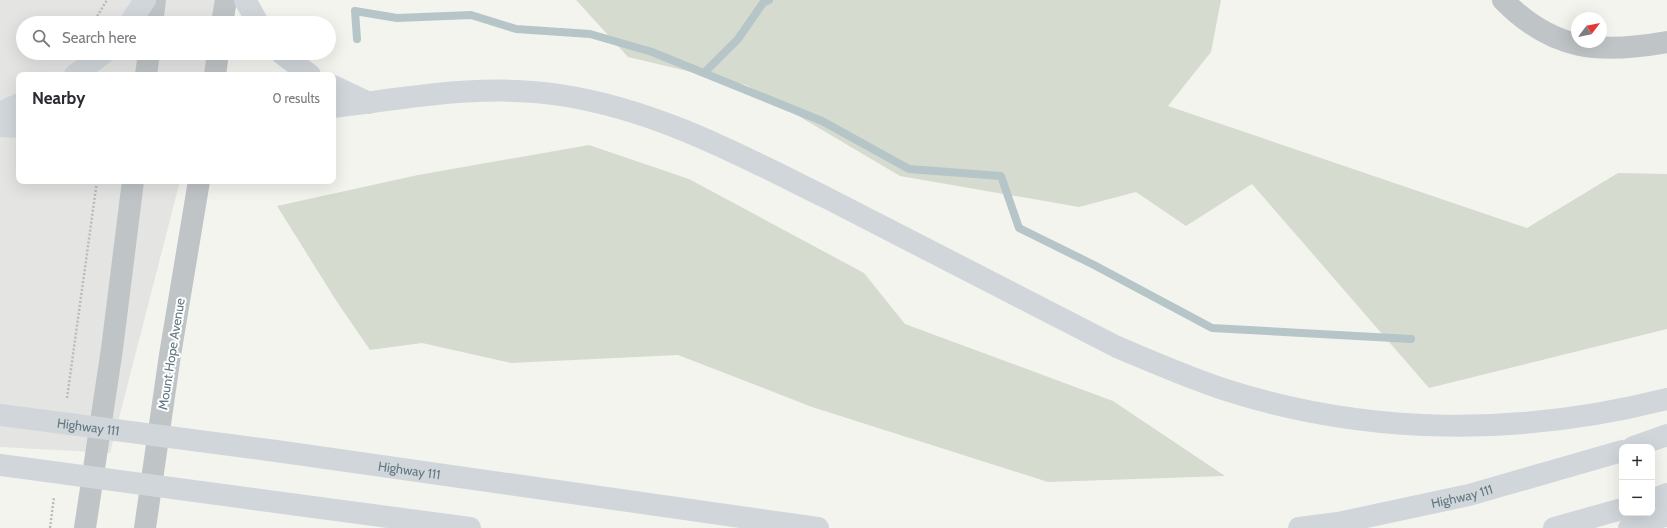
<!DOCTYPE html>
<meta charset="utf-8">
<style>
body{margin:0;font-family:Cabin,sans-serif;background:#f2f2f3;color:#2b2b33}
.controls{position:absolute;right:12px;bottom:12px;display:grid;overflow:hidden;border-radius:8px;box-shadow:0 4px 16px #0002}
.controls button{width:36px;height:36px;display:grid;place-items:center;padding:0;border:0;border-bottom:1px solid #e1e1e2;background:#fff;color:#2b2b33;font:20px sans-serif}
.compass{position:absolute;left:1571px;top:12px;width:36px;height:36px;border-radius:50%;background:#fff;box-shadow:0 4px 16px #0002;rotate:58deg}
.list{margin:0;padding:0;list-style:none}
h2{display:flex;justify-content:space-between;align-items:center;height:52px;margin:0;padding:0 16px;font-size:17px}
h2 small{font-size:13px;font-weight:400;color:#7c7c81}
.icon{flex:none;width:22px;height:22px;fill:none;stroke:currentColor;stroke-width:2;stroke-linecap:round;stroke-linejoin:round}
.map{position:relative;flex:none;width:1667px;height:528px;overflow:hidden}
.search{position:absolute;background:#fff;box-shadow:0 4px 16px #0002;left:16px;top:16px;width:320px;height:44px;display:flex;align-items:center;gap:10px;box-sizing:border-box;padding:0 14px;border-radius:22px;color:#7c7c81;font-size:15px}
.panel{position:absolute;background:#fff;box-shadow:0 4px 16px #0002;left:16px;top:72px;width:320px;height:112px;border-radius:8px}
.map>svg:first-child{display:block}
</style>
<div class="map">
<svg width="1667" height="528" viewBox="0 0 1667 528">
<rect width="100%" height="100%" fill="#f4f4ef"/>
<path fill="#e4e5e3" d="M0 0H227L221 23H23V53H213L208 75H19V181H180L110 453 0 447Z"/>
<path fill="#d6dbd0" d="M576 0H1221L1211 52 1168 106 1527 228 1618 173 1667 174V329L1429 388 1252 184 1186 226 1136 192 1079 207 900 176 746 85 628 57Z
M589 145 689 179 864 273 905 324 1113 401 1225 476 1048 482 812 407 678 355 511 363 422 343 370 350 337 302 277 206 418 175Z"/>
<g fill="none" stroke-linecap="round" stroke-linejoin="round">
<path stroke="#b6c5c7" stroke-width="8" d="M357 39 355 11 397 18 471 15 516 29 590 34 652 52 822 121 909 169 1001 176 1019 228 1094 265 1212 328 1411 339
M704 73 738 39 763 3 769 0"/>
<path stroke="#b9bcbe" stroke-width="2.5" stroke-dasharray="2 2" stroke-linecap="butt" d="M93 23 107 0
M67 398 97 181
M50 528 54 497"/>
<path stroke="#bfc4c6" stroke-width="22" d="M1503 0C1553 51 1600 54 1667 42
M152 23 155 0
M222 23 226 0
M146 75 149 53
M215 75 218 53
M85 528 112 349 133 181
M145 528 170 355 199 181"/>
<g stroke="#d0d6da" stroke-width="22">
<path d="M245 0 258 23"/>
<path d="M130 23 145 0"/>
<path d="M281 53 310 75"/>
<path d="M75 75 104 53"/>
<path d="M333 86 369 103"/>
<path d="M333 107C408 98 484 83 560 95 658 110 740 155 827 198 924 247 1020 298 1117 347 1153 362 1189 378 1226 390 1370 436 1522 436 1667 399"/>
<path d="M0 113 19 104"/>
<path d="M0 126 19 127"/>
<path id="s1" d="M0 415 276 451 818 528"/>
<path d="M1633 447 1667 435"/>
<path d="M0 465 470 528"/>
<path d="M1652 500 1667 494"/>
<path id="s2" d="M1299 528 1338 523 1469 495 1622 451"/>
<path d="M1554 528 1622 509"/>
<path d="M1629 528 1667 515"/>
</g>
</g>
<g text-anchor="middle" stroke-width="4" stroke-linejoin="round" paint-order="stroke">
<g font-size="13" fill="#627882" stroke="#fff">
<text transform="translate(171 354) rotate(-81)" y="5">Mount Hope Avenue</text>
<text dy="5" stroke="none"><textPath href="#s1" startOffset="89">Highway 111</textPath></text>
<text dy="5" stroke="none"><textPath href="#s1" startOffset="413">Highway 111</textPath></text>
<text dy="5" stroke="none"><textPath href="#s2" startOffset="166">Highway 111</textPath></text>
</g>
</g>
</svg>
<div class="controls">
<button>+</button>
<button>−</button>
</div>
<svg class="compass" viewBox="-18 -18 36 36"><path d="M0-13l5 13h-10z" fill="#e53935"/><path d="M0 13l5-13h-10z" fill="#7c7c81"/></svg>
<div class="search"><svg class="icon" aria-label="search" viewBox="0 0 24 24"><circle cx="10" cy="10" r="6"/><path d="M15 15l6 6"/></svg>Search here</div>
<section class="panel">
<h2>Nearby<small>0 results</small></h2>
<ul class="list">
</ul>
</section>
</div>
